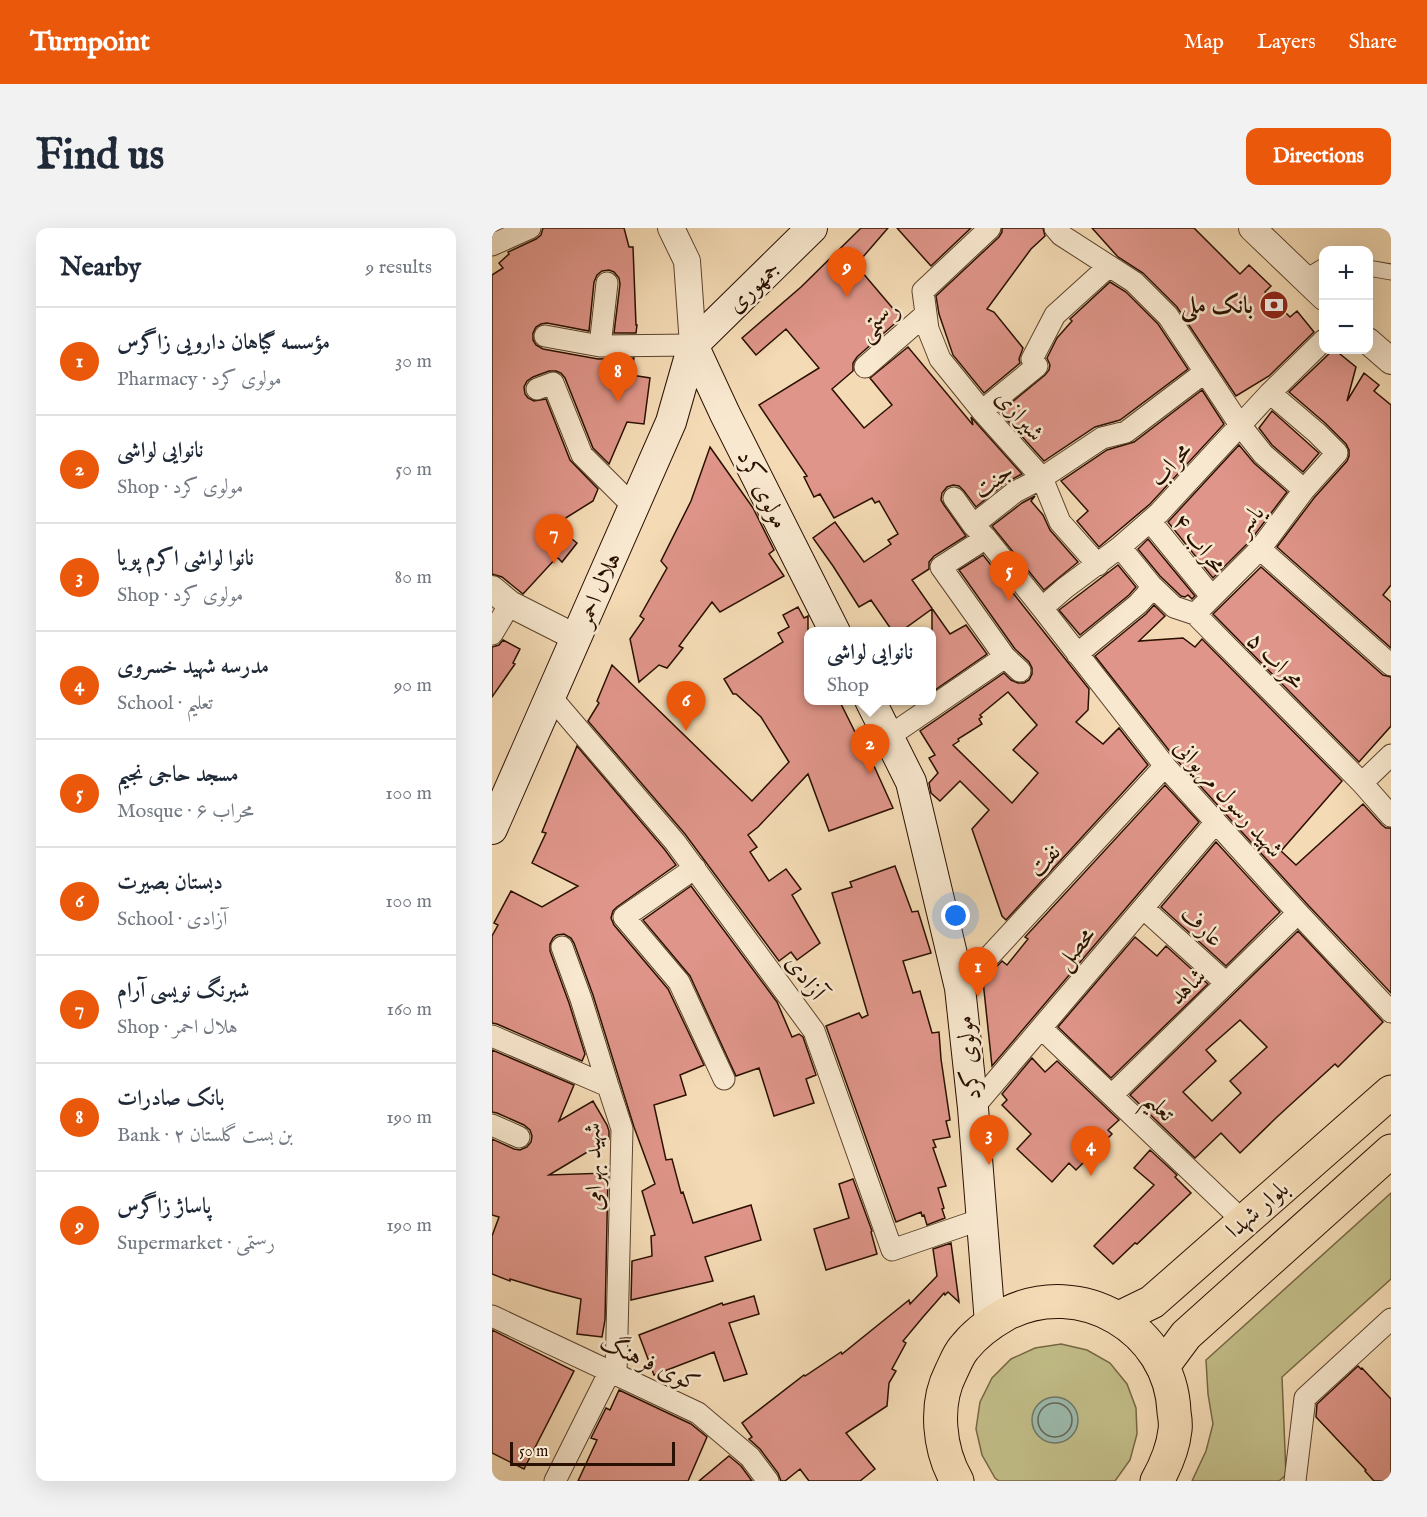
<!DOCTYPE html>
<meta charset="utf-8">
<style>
body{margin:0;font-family:"IM FELL English",Amiri,serif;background:#f2f2f3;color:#1f2937}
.controls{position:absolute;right:18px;top:18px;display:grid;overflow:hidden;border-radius:12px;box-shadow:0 6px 24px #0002}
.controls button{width:54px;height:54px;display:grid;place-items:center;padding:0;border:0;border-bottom:2px solid #e0e1e3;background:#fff;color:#1f2937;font:30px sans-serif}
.scale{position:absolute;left:18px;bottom:15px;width:165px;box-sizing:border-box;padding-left:6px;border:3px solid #2a1000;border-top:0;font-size:16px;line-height:21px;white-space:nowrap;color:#2a1000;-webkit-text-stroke:4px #f8e8cf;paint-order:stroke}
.you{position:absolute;left:464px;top:688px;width:21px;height:21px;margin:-15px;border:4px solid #fff;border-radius:50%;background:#1a73e8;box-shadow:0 0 0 9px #1a73e833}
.badge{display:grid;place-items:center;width:39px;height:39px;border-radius:50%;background:#ea580c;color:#fff;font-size:20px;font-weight:700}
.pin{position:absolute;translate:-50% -50px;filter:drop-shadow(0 2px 3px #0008)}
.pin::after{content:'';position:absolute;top:32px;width:21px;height:18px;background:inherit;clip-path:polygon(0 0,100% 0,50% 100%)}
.popup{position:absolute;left:312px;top:399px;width:132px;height:78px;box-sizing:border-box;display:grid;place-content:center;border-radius:12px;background:#fff;filter:drop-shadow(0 2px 4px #0005);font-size:20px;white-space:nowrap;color:#747a83}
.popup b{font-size:22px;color:#1f2937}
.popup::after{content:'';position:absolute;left:50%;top:100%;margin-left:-12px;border:12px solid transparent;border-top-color:#fff}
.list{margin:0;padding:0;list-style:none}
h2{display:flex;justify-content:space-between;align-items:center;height:78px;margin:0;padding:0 24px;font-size:26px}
h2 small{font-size:20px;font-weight:400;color:#747a83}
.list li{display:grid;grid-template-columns:39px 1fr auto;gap:18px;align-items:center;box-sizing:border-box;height:108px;padding:0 24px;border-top:2px solid #e0e1e3}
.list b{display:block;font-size:22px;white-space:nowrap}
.list p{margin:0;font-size:20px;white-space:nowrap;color:#747a83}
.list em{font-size:20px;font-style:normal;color:#747a83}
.map{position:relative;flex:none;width:899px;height:1253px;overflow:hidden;border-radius:12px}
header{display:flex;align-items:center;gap:36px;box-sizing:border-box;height:84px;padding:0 30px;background:#ea580c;color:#fff}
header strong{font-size:28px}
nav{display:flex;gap:33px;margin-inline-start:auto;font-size:21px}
.intro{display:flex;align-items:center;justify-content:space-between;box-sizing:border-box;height:144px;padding:0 36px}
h1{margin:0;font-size:42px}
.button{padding:15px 27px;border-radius:12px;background:#ea580c;color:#fff;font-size:21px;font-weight:700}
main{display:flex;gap:36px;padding:0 36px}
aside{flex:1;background:#fff;border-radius:12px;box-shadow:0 6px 24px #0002}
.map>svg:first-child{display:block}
</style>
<header>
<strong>Turnpoint</strong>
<nav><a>Map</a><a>Layers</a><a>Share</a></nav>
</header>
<div class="intro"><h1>Find us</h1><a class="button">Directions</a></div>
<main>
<aside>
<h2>Nearby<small>9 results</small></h2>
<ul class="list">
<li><span class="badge">1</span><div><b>مؤسسه گیاهان دارویی زاگرس</b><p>Pharmacy · مولوی کرد</p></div><em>30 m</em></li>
<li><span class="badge">2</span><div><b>نانوایی لواشی</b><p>Shop · مولوی کرد</p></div><em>50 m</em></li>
<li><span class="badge">3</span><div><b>نانوا لواشی اکرم پویا</b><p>Shop · مولوی کرد</p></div><em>80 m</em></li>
<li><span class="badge">4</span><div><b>مدرسه شهید خسروی</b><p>School · تعلیم</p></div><em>90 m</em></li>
<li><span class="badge">5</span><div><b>مسجد حاجی نجیم</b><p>Mosque · محراب ۶</p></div><em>100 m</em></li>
<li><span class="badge">6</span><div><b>دبستان بصیرت</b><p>School · آزادی</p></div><em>100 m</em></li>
<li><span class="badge">7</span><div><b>شبرنگ نویسی آرام</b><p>Shop · هلال احمر</p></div><em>160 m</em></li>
<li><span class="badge">8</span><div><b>بانک صادرات</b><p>Bank · بن بست گلستان ۲</p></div><em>190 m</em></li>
<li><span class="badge">9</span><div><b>پاساژ زاگرس</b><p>Supermarket · رستمی</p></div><em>190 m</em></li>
</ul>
</aside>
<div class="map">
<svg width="899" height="1253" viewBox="0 0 899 1253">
<rect width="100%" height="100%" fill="#f4dbb5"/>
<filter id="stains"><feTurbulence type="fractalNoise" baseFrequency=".00333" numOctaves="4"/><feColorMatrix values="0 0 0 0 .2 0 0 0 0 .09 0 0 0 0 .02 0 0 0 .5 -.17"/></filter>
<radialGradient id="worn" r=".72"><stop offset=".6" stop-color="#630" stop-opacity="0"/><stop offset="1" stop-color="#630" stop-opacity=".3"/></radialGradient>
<path fill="#c2be89" stroke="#766744" stroke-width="1.5" d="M899 965V1051L790 1149 794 1247 787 1253H700L714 1223 721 1196 716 1166 714 1132Z
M569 1116 595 1122 618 1135 635 1156 644 1180 645 1206 638 1232 623 1253H507L503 1250 490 1227 484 1201 488 1174 500 1150 519 1131 543 1120Z"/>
<path fill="#9cbbae" stroke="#6e7768" stroke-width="1.5" d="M540 1192a23 23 0 1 1 46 0a23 23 0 1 1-46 0Z"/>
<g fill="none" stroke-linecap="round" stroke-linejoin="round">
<path stroke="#636657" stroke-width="1.5" d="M546 1192a17 17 0 1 1 34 0a17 17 0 1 1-34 0Z"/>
</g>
<path fill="#df9589" stroke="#2a1000" stroke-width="1.5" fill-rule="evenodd" d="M51 0H132L137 19H141L144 97H145L144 105H122L128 56 127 50 122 44 117 42 110 43 105 47 102 54 97 103 55 95 49 96 44 99 41 105V112L44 117 51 121 106 131 142 130 139 147 158 150 152 196 135 194 117 236 101 220 73 150 69 145 64 143H57L41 149 35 153 32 159 33 166 36 170 42 173 54 171 78 232 106 261 101 273 72 291 76 296 70 303 85 315 70 334 65 329 31 366 10 349 0 346V47L11 40 7 35 17 26 16 24 44 11 49 7Z
M369 0H396L364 37 409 90 365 129 361 135V143L340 161 372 200 400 177 378 150 416 119 481 197 479 189 530 246 515 254 484 279 472 263 467 258 461 257 455 259 450 265 449 272 452 277 474 308 442 328 437 334V341L420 352 458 406 474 397 495 426 440 464V381L408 404H401L379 372 367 379 341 338 321 310 343 294 372 334 399 316 396 312 406 306 387 273 383 275 380 270 342 290 328 266 322 269 312 249 315 248 267 177 327 140 294 101 264 127 250 110 309 59Z
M405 0H479L439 38Z
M510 0H551L553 8 539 21 495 81 502 84 531 120 527 131 528 135 492 165 461 127 447 86 444 68 507 9 510 4Z
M600 0H702L748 46 757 37 779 58 773 64 798 89 805 83 822 104 777 148 744 168 685 79 651 45 626 29Z
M618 54 634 64 666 96 696 141 628 192 603 199 552 233 508 184 553 147 557 142 558 137 555 130 565 110 580 93 578 91Z
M841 122H843L864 139 855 173 872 145 887 157 882 163 899 177V357L891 367 899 374V420L785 319 822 270 855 233 857 228V222L854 216 833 195 797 164Z
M710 162 732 196 658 276 607 319 585 293 596 283 569 253 615 222 642 214Z
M780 183 827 225 811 244 780 217 767 200Z
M747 217 762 235 795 264 758 313 721 350 676 294Z
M218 219 261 280 282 322 277 326 292 348 228 384 220 374 187 418 191 420 175 440 167 437 147 454 138 411 152 391 148 388 175 340 169 333 199 273Z
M543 268 539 273 551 287 558 302 586 334 552 362 500 298 530 275Z
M656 311 703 368 700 371 696 367 693 369 689 368 668 348 646 321Z
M491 327 597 461 596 482 584 494 611 516 627 500 656 537 514 692 510 688 480 601 497 582 468 553 448 573 439 565 437 555 446 545 437 530 443 527 428 503 512 445 519 452 526 455H532L537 452 540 446V440L537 434 523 421 467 342ZM516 464 545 497 521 522 546 545 520 575 461 517 467 513 466 511 490 496 487 491 490 489 488 487Z
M626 337 644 359 637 367 588 407 567 382Z
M769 339 891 447 899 449V498L867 534 721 386Z
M662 377 673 388 647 413 691 410 703 419 710 411 850 553 789 623 804 637 871 576 890 597 894 600H899V765L815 676 683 530 603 428 654 386Z
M306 379 312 390 316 388V472H347L380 538H382L401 580 337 603 316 546 266 599 256 607 265 619 258 624 277 653 294 641 309 661 300 667 328 715 305 732 299 724 287 733 193 606 96 493 107 475 105 473 120 437 260 573 297 534 269 489 244 466H241L232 451 291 414 286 405 297 399 291 387Z
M11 412 28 421 21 435 23 436 0 469V419L7 417Z
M85 518 173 622 184 637 125 679 121 683 119 690 122 697 176 761 212 837 188 847 194 867 162 877 174 932 180 931 189 965 191 964 201 995 259 977 269 1012 213 1029 221 1053 139 1072 140 1033 160 1028 159 1008 163 1007 150 963 163 956 142 899 101 767 82 715 79 710 72 706 65 707 61 710 58 716V723L77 775 93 826 90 833 5 796 0 795V708L6 697 2 695 19 663 50 679 86 658 40 635 54 605 50 604Z
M673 557 707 594 500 838 491 753 510 733 515 737 536 711 533 709Z
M724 614 788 684 734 738 669 679Z
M403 638 420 684 426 683 439 725 411 733 421 765 428 763 440 805 447 804 449 831 458 892 454 893 458 909 441 912 444 919 441 920 454 958 446 960 452 980 450 981 453 990 435 997 432 987 430 988 429 984 404 994 334 798 367 785 370 790 376 787 340 665 360 659 358 654Z
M199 658 285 774 300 809 307 806 311 809 324 847 314 851 322 875 282 888 267 840 244 848 198 748 151 692Z
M806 703 891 794 846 839 843 836 785 889 748 925 729 905 703 930 638 867ZM748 792 775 819 738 853 749 865 720 893 691 864 724 833 714 822Z
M643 709 665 728 674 718 716 756 619 850 566 799Z
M0 822 82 857 67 893 101 873 115 897 117 903V911L57 947 116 945 113 1092 110 1109 85 1106 89 1071 58 1063 18 1051V1053L0 1046V1008L7 989 0 987V911L22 921 28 922 35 919 39 914 40 908 38 902 32 897 5 885 0 884Z
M540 830 553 844 565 833 627 892 616 902 620 906 584 942 577 935 560 954 525 921 539 906 510 877 515 872 510 866Z
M658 922 685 947 683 949 699 965 645 1016 643 1015 621 1036 602 1018 662 957 642 940Z
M361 951 380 1003 379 1004 385 1026 334 1042 322 1001 357 990 347 956Z
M459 1015 467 1074 456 1064 453 1067 452 1065 431 1089 411 1113 414 1115 400 1141 404 1143 397 1155 395 1178 354 1205 383 1241 368 1253H317L308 1241 293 1253H289L286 1245 268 1221 257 1211 260 1209 250 1195 312 1147 313 1148 349 1124 350 1126 417 1072 418 1076 445 1048 441 1021Z
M262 1068 267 1086 237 1095 255 1146 232 1153 222 1124 162 1147 147 1107 230 1075 231 1077Z
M0 1102 82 1143 32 1241 0 1225Z
M866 1138 869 1141 870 1140 899 1171V1253H882L873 1243 874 1242 824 1189 825 1176Z
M127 1162 199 1196 215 1209 196 1253H86L105 1212 99 1210 114 1180 118 1182Z
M237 1228 249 1238 260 1253H207Z"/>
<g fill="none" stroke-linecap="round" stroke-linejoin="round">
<g stroke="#5c432d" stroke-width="17">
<path id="pedestrian" d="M876 40 899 44
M812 50 832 38"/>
</g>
<g stroke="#5c432d" stroke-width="23">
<path id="minor" d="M498 0 431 63 436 101 448 131 490 183 550 250 568 294 606 337
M563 0 569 7 642 54 676 88 748 197 771 226 812 262
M0 17 38 0
M53 108 108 118 201 117
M108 118 115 55
M373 139 434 86
M45 161 61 155 90 227 142 279
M490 183 545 138 540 131 563 87 617 38
M462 270 481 297 494 310 550 380 673 538 806 685 899 784
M658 293 720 369
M481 297 523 264 550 250 610 210 634 204 713 144
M494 310 449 339 513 429
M628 319 659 357 682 379 703 386 870 555 899 588
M768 321 899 437
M550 380 573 360 628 319 667 285 778 165 832 112
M703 386 768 321 812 262 845 225 825 205 778 165
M0 406 18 376
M585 426 646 376 655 366 659 357
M59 469 183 614 322 803 400 1022 490 991
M396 509 513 429 528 443
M870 555 899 527
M203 640 132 689 187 754 232 851
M651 680 734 755
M70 719 89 771 116 858
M468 760 673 538
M549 800 751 993
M0 808 116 858 130 901 124 1146
M620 867 806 685
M481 880 724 594
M0 897 27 909
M0 1088 206 1185 258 1229 276 1253
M63 1253 118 1143
M803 1253 813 1170 899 1091"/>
</g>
<g stroke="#5c432d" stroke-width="28">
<path id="tertiary" d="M179 0 195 33 201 117
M760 0 832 69
M876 113 899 133
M0 361 18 376 85 410"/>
</g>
<g stroke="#2a1000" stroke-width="32">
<path id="secondary" d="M201 117 233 186 343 404
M201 117 320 0
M378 472 419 554 468 760 481 880 498 1095
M0 601 179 194 201 117"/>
</g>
<g stroke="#2a1000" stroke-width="35">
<path id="primary" d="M627 1090 660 1074 899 864
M671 1138 694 1107 899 923
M465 1253C447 1222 442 1177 459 1144 463 1136 466 1127 472 1120 483 1106 498 1095 514 1086 588 1048 679 1101 682 1184 683 1190 684 1196 683 1202 681 1221 674 1237 665 1253"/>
</g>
<use href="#pedestrian" stroke="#f8e8cf" stroke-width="15"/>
<use href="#minor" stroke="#f8e8cf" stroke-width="21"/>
<use href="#tertiary" stroke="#f8e8cf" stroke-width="26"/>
<use href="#secondary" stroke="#f8e8cf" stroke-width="30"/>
<use href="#primary" stroke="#f4dbb5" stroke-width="33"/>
</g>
<defs>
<g id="bank-disc" transform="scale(1.5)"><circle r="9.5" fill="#8f2418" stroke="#f8e8cf"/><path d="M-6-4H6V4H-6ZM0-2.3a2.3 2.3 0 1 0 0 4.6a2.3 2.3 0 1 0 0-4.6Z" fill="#fff"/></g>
</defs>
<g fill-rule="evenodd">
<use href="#bank-disc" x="782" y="77"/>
</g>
<g text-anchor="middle" stroke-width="5" stroke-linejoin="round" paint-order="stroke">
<g font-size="24" fill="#2a1000" stroke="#f8e8cf">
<text transform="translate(261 58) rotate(-44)" y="8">جمهوری</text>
<text transform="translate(387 93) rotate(-41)" y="8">رستمی</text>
<text transform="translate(528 187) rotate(49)" y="8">شیرازی</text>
<text transform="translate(678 236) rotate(-48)" y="8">محراب</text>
<text transform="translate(501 252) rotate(-35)" y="8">جنت</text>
<text transform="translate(271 261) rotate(63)" y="8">مولوی کرد</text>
<text transform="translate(757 292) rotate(-51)" y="8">یاسر</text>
<text transform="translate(708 315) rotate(51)" y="8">محراب ۴</text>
<text transform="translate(106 361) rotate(-66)" y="8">هلال احمر</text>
<text transform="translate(784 432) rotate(45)" y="8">محراب ۵</text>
<text transform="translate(737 570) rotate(48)" y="8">شهید رسول مریوانی</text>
<text transform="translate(552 632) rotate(-47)" y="8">نفت</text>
<text transform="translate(710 698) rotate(42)" y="8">عارف</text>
<text transform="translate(583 720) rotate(-50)" y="8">محصل</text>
<text transform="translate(314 749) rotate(54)" y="8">آزادی</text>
<text transform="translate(695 758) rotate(-44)" y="8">شاهد</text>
<text transform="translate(476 830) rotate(-96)" y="8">مولوی کرد</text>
<text transform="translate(668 878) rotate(44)" y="8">تعلیم</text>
<text transform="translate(101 939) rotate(-92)" y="8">شهید بهرامی</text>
<text transform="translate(765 981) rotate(-41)" y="8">بلوار شهدا</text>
<text transform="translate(158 1134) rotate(25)" y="8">کوی فرهنگ</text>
</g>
<g font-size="24" font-weight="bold" fill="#2a1000" stroke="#f8e8cf" text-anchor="end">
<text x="761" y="85">بانک ملی</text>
</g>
</g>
<rect width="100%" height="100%" filter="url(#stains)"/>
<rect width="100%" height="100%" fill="url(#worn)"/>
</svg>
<div class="controls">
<button>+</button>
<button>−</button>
</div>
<div class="scale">50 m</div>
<div class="you"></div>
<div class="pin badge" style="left:486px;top:769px">1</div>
<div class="pin badge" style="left:378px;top:546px">2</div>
<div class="popup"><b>نانوایی لواشی</b>Shop</div>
<div class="pin badge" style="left:497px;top:937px">3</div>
<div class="pin badge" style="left:599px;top:948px">4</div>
<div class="pin badge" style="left:517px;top:373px">5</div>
<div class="pin badge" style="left:194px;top:503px">6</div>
<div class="pin badge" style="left:62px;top:336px">7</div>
<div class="pin badge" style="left:126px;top:174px">8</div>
<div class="pin badge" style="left:355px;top:69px">9</div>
</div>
</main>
